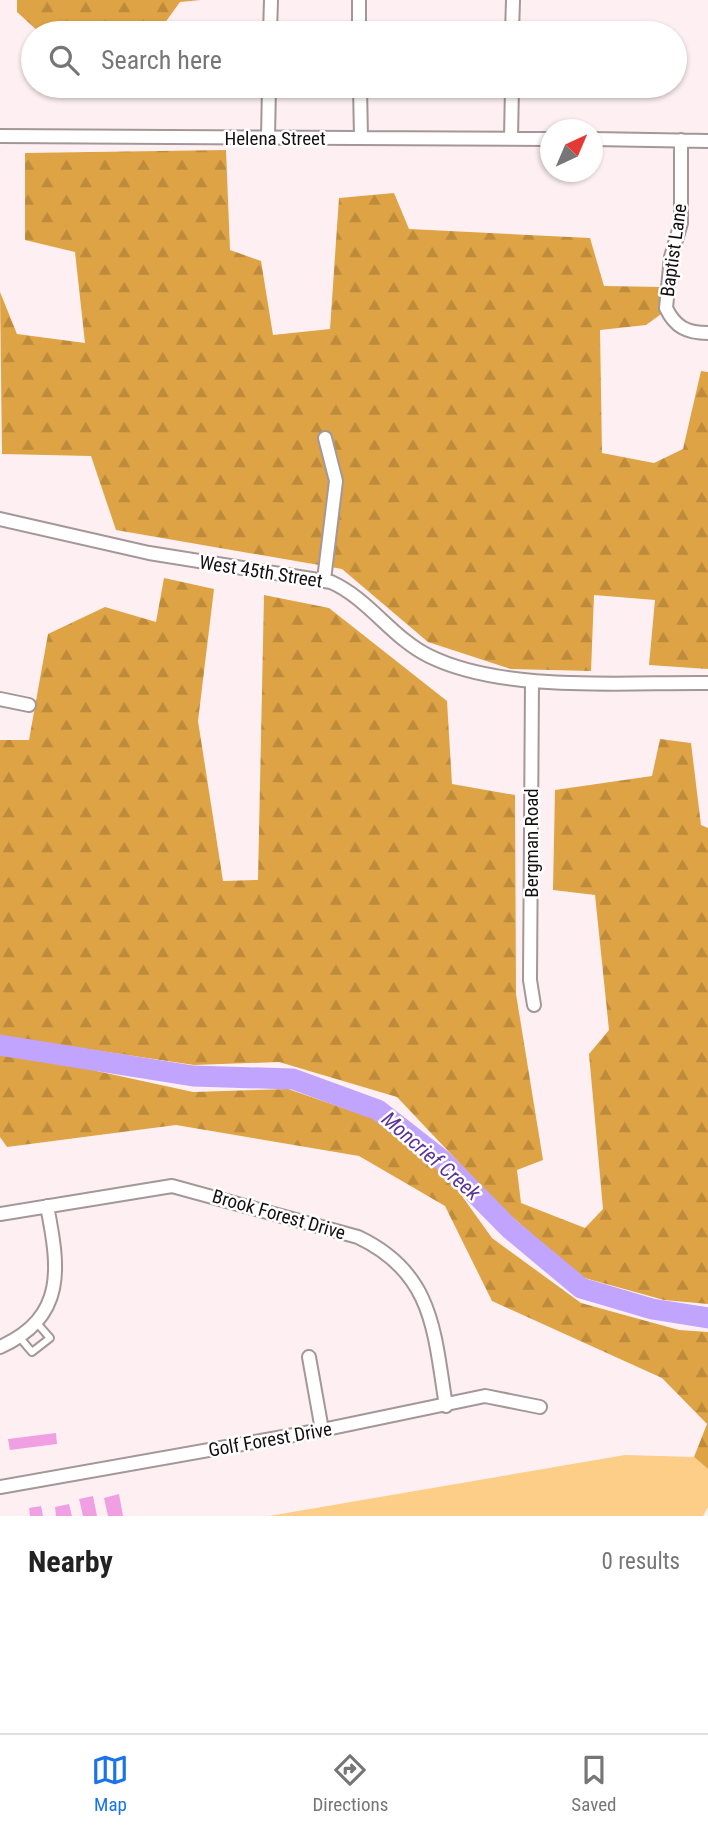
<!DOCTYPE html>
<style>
body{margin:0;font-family:"Roboto Condensed",sans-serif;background:#f6f6f6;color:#222}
.compass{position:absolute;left:540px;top:119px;width:63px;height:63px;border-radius:50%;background:#fff;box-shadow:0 2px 5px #0004;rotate:44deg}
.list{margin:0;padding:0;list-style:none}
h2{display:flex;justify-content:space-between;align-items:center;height:91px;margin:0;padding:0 28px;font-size:30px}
h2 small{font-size:23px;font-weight:400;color:#767676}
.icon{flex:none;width:38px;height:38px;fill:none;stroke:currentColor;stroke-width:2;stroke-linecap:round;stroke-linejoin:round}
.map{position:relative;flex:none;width:708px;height:1516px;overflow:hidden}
.search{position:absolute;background:#fff;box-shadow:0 2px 5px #0004;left:21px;right:21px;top:21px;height:77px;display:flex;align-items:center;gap:18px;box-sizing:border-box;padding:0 24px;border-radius:38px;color:#767676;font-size:26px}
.sheet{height:217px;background:#fff}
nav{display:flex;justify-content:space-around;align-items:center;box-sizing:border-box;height:98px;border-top:2px solid #e0e0e0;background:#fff;font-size:19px;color:#767676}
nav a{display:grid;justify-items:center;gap:4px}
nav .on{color:#1a73e8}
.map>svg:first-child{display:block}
</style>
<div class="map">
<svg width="708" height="1516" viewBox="0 0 708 1516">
<defs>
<pattern id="forest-firs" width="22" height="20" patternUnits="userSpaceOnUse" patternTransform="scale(1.75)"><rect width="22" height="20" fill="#dea345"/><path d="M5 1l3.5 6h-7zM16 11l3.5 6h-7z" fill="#be8b3b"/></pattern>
</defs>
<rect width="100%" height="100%" fill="#fef0f2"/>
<path fill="#fdce87" d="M625 1455 694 1457 708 1469V1507L703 1516H269Z"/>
<path fill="url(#forest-firs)" d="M17 0H201L180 2 162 27V33H40L17 12Z
M226 150 230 250 261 261 273 335 330 329 339 198 394 193 409 229 590 238 604 286 663 287 664 312 646 325 600 330 602 453 654 463 683 449 701 371 708 372V669L649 665 655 600 594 595 591 671 511 669 428 642 342 569 116 530 91 456 2 454 0 292 17 334 85 343 75 252 25 240V153Z
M164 578 214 589 198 721 223 881 258 880 264 595 329 608 447 701 452 784 515 795 516 994 543 1160 517 1170 521 1203 585 1228 603 1209 589 1054 609 1030 595 895 553 890 555 790 652 776 660 739 691 743 701 825 708 828V1304L664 1300 581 1277 502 1208 397 1097 279 1062 194 1065 0 1036V740H29L48 634 105 607 156 622Z
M0 1050 193 1092 288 1089 375 1119 449 1178 492 1238 581 1303 679 1330 708 1332V1469L694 1457 707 1424 662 1378 492 1301 445 1206 359 1156 176 1125 7 1147 0 1137Z"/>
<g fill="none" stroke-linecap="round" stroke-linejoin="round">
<path stroke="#c1a4fe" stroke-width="21" d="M0 1045 193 1076 293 1079 378 1110 442 1160 509 1228 581 1288 652 1309 708 1318"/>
</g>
<path fill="#f09fe3" d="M56 1433 57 1444 10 1450 8 1439Z
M119 1494 123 1516H108L104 1498Z
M93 1496 97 1516H83L79 1499Z
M69 1504 72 1516H56L55 1507Z
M41 1506 43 1516H30L29 1508Z"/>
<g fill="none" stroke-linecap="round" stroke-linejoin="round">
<g stroke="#a39798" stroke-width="10">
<path id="lane" d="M20 1338 32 1352 50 1338 36 1322"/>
</g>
<g stroke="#a39798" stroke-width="16">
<path id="street" d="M270 33 271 0
M359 33V0
M512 33 513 0
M360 86 361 138
M0 136 550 139
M268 138 269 86
M511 138 512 86
M592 139 708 141
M681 140V223L671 257 666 308C675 327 687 333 708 333
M0 519 149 553 331 582C369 599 392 638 429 656 504 693 624 682 708 683
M324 580 336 481 325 438
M532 681 530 980 534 1005
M0 699 29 705
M0 1214 172 1186 358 1237C434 1273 434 1332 446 1406
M0 1347C67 1317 59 1267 47 1206
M309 1357 322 1430
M0 1487 322 1430 485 1396 540 1407"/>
</g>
<use href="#lane" stroke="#fff" stroke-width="6"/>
<use href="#street" stroke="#fff" stroke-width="12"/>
</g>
<g text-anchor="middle" stroke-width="5" stroke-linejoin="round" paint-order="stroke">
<g font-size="19" fill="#140f10" stroke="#fff">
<text x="275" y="145">Helena Street</text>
<text transform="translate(673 250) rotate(-82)" y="7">Baptist Lane</text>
<text transform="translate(261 571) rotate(9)" y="7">West 45th Street</text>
<text transform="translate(531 843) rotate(-90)" y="7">Bergman Road</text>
<text transform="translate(279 1214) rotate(16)" y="7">Brook Forest Drive</text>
<text transform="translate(270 1439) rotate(-10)" y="7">Golf Forest Drive</text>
</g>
<g font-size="21" font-style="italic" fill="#5c3299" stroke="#fff">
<text transform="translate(431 1156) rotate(41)" y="7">Moncrief Creek</text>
</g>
</g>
</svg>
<svg class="compass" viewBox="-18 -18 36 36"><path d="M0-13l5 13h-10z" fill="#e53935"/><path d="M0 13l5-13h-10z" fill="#767676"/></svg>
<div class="search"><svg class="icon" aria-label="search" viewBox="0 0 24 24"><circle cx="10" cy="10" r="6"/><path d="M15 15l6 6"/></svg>Search here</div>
</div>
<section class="sheet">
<h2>Nearby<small>0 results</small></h2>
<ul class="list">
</ul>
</section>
<nav>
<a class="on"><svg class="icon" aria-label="map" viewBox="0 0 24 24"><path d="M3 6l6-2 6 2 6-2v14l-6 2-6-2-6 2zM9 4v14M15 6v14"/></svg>Map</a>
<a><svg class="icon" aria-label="directions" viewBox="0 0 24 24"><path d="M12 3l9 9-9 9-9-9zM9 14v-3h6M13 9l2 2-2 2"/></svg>Directions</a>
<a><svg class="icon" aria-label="saved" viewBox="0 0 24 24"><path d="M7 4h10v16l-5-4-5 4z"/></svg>Saved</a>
</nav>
